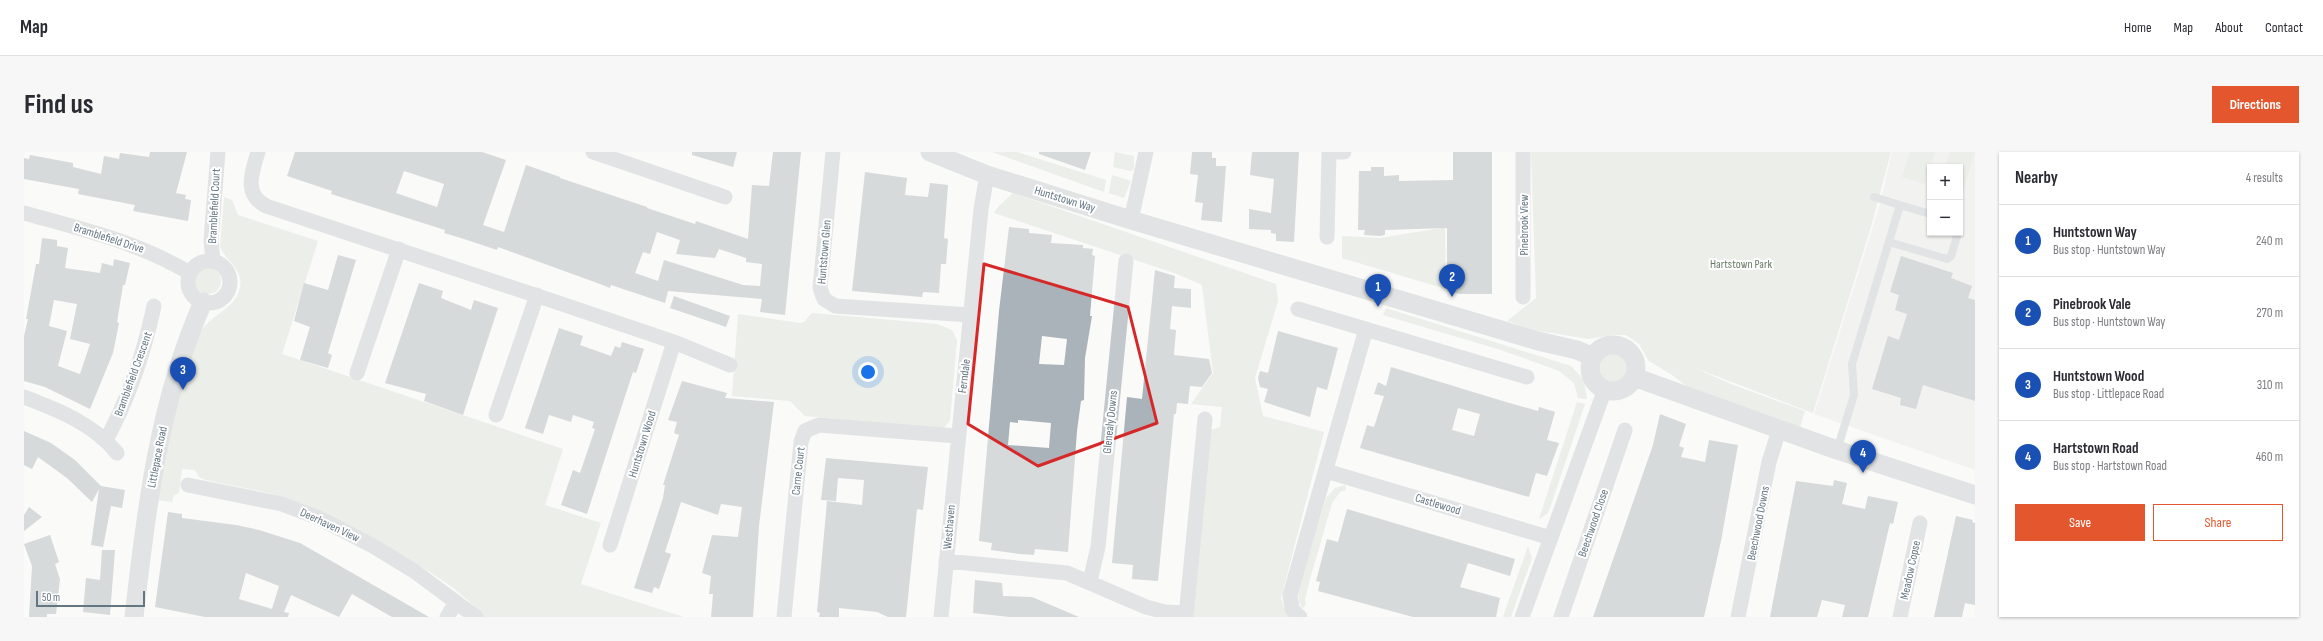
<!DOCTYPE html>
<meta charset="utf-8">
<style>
body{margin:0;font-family:"Sofia Sans Condensed",sans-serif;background:#f7f7f7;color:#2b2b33}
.controls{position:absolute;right:12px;top:12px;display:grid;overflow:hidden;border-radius:0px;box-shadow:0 1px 3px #0004}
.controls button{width:36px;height:36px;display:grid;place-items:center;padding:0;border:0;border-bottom:1px solid #e1e1e2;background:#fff;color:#2b2b33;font:20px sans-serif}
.scale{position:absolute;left:12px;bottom:10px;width:109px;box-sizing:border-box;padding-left:4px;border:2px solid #657683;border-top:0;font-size:11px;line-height:14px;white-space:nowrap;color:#657683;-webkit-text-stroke:3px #fff;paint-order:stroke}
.you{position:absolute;left:844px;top:220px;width:14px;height:14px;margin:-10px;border:3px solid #fff;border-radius:50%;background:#1a73e8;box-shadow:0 0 0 6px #1a73e833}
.badge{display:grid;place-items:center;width:26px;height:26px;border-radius:50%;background:#e4572e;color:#fff;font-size:13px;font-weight:700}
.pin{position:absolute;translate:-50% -33px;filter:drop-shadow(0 1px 2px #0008)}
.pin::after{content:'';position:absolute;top:21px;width:14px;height:12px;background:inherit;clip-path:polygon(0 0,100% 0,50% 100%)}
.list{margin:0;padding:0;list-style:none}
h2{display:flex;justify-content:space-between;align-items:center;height:52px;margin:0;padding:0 16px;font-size:17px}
h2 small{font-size:13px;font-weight:400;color:#7c7c81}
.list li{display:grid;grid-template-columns:26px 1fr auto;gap:12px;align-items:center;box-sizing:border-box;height:72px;padding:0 16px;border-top:1px solid #e1e1e2}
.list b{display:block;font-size:15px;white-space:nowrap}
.list p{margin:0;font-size:13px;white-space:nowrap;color:#7c7c81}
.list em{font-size:13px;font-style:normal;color:#7c7c81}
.actions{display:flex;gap:8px;padding:12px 16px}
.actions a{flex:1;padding:9px 0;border:1px solid #e4572e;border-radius:0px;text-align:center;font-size:14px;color:#e4572e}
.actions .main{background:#e4572e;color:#fff}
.map{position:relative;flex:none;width:1951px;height:465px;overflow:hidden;border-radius:0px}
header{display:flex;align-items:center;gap:24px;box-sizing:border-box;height:56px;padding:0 20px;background:#fff;border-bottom:1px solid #e1e1e2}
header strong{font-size:19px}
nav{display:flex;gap:22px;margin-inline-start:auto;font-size:14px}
.intro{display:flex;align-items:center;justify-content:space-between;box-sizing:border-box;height:96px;padding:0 24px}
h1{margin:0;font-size:28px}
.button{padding:10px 18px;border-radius:0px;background:#e4572e;color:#fff;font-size:14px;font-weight:700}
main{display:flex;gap:24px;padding:0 24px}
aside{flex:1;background:#fff;border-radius:0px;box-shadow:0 1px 3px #0004}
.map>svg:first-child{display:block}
</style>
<header>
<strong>Map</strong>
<nav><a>Home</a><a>Map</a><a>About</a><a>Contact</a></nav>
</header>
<div class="intro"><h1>Find us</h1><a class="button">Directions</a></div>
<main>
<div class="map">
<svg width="1951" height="465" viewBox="0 0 1951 465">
<rect width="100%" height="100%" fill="#fafaf8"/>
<path fill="#e8e9e9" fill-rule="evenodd" d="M1868 0H1951V318L1790 262 1856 52ZM1906 15H1936V81H1906Z"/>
<path fill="#dadfd7" d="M968 0H993L1082 28 1080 40Z
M1091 0 1110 4V17L1107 19 1089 15Z
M1507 0H1867L1847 75 1789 261 1666 214 1707 232 1781 259 1776 275 1664 235 1648 223 1625 209 1615 192 1602 183H1590L1564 187 1509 178 1483 169 1512 146Z
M1886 0H1911L1901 32 1878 25Z
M1926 0H1951L1937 44 1936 15H1921Z
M1088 23 1107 29 1100 46 1085 41Z
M989 41 1252 132 1254 149 1231 226 1239 264 1300 280 1257 446 1260 456 1266 465H1169L1186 278 1196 275 1198 255 1167 252 1189 221 1178 133 1153 122 970 61 974 55Z
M200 45 208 48 214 63 294 89 258 202 539 297 521 353 577 371 557 432 660 465H460C435 435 400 416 366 397 333 378 299 358 262 346 236 338 208 334 182 328L175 325 171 318 158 317 155 341 150 343 148 350 133 348C144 293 150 231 176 181 186 163 210 157 215 139 222 119 203 110 196 95Z
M1423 75 1421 77 1422 137 1318 106V84L1356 86Z
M171 129a13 13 0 1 1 26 0a13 13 0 1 1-26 0Z
M1362 156 1547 214 1560 228 1563 247 1554 246 1550 231 1535 219 1477 198 1359 163Z
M788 161 913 172 928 178 933 188 926 268 921 275 916 277 781 264 766 249 708 244 714 162 776 171 780 170Z
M1574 215a15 15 0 1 1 30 0a15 15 0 1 1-30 0Z
M1553 250 1561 252 1526 356 1523 362 1515 367Z
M1321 333 1322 338 1316 340 1308 351 1284 434 1281 448 1282 453 1278 456 1275 450 1274 440 1302 346 1311 336Z
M1504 394 1508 406 1487 465H1479Z"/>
<path fill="#aab3b9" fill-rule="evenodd" d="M126 0H163L152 41 162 43 161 47 167 48 164 69 109 59 111 53 54 42 55 37 0 27V6L5 7 6 3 49 11V15L77 22 80 4 95 7 96 1 125 5Z
M271 0H458L482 8 459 73 480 80 502 13 536 25V26L623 55V56L671 72 672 69 724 87 728 33 745 34 749 0H777L761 163 736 160 738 147 644 139 641 151 587 133 586 136 576 132 474 95 473 98 440 87 420 81 421 78 307 42 308 39 263 24ZM380 19 420 32 413 55 372 41ZM633 80 656 88 652 102 691 106 695 97 722 106V110L738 112 736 134 719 133 640 108 634 129 611 121 619 100 626 102Z
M668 0H713L709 15 668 3Z
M1015 0H1067L1061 18 1015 2Z
M1168 0H1188V6H1192V14H1202L1198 70 1177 68 1179 51 1171 50 1174 23 1166 22Z
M1228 0H1275L1270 90 1252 89V82L1247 81V78L1225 77V57L1247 61 1250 27 1226 23Z
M1429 0H1468V142H1436L1423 139V76L1361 78V83L1356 84 1340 83 1341 78H1334L1335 19H1347V15H1360V24L1375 23V29L1429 28Z
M841 20 883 26 881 43 904 45 906 31 924 33 920 86 924 87 922 112H917L915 141 899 140 898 145 828 139Z
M985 75 1005 77V81L1028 83 1027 91 1059 93V96L1069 97 1068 103 1071 104 1066 164H1068L1061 206 1060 248 1057 249 1053 279 1044 400 1011 397 1010 403 996 402 967 398 968 391 955 389 975 159ZM1018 184 1043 187 1040 213 1015 212ZM994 268 1027 271 1025 296 984 293 986 270 994 271Z
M18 86 33 88V94L44 96 41 116 76 121 78 111 89 114 90 107 106 111 101 133H99L93 170 95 171 89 201 66 257 21 235 0 229V184L4 167H2L12 112H15ZM30 148 53 152 46 187 66 192 56 222 34 214 43 179 25 174Z
M314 103 332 108 304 201 308 203 304 216 276 208 286 175 270 169 280 131 304 138Z
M1877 104 1929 121 1927 126 1948 134 1944 146 1951 148V249L1899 233 1892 257 1876 253 1877 246 1848 237 1864 184 1875 188 1883 162 1871 158 1875 143 1866 140Z
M1131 118 1151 124 1150 136 1167 137V156L1148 154 1146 177 1152 178 1150 203 1185 207 1188 221 1178 235 1166 234 1164 252 1153 251 1152 262H1150L1134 429 1108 427 1109 413 1088 411 1103 245 1118 247Z
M395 131 419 139 417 146 447 158 450 148 474 156 439 263 400 249 402 242 361 231Z
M650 144 706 164 702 175 646 156Z
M535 176 559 184 556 193 587 204 591 194 596 196 598 190 620 197 612 221 609 220 603 238 563 362 537 353 549 318 556 321 571 277 568 276 570 270 549 263 547 270 525 263 519 282 501 276Z
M1254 179 1314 196 1303 238 1293 235 1286 265 1240 250 1244 237 1236 235 1234 226 1236 219 1244 221Z
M1367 215 1482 250 1514 259 1515 255 1531 260 1523 288 1535 291 1523 324 1512 321 1505 345 1336 296 1343 273 1350 275 1360 244 1350 242 1354 230 1362 234ZM1434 256 1456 262 1450 284 1428 278Z
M658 229 703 241 701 246 750 250 735 374 729 465H687L689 442H685L687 424 678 421 688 383 714 385 718 355 697 352 694 363 657 350 641 400 647 402 635 437 630 435 628 441 610 436 639 346 641 333H639L655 283 650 281 653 270 644 268Z
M1636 262 1662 272 1655 294 1660 296 1657 305 1681 310 1685 288 1714 293 1697 389 1680 465H1569L1629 293Z
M0 279 27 291 51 308 77 334 101 338 98 356 87 354 79 395 67 393 75 337 68 350 43 326 14 305 8 317 0 313Z
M802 306 904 315 899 358 893 357 882 465H864L853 460 815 456V465H795L796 461 793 460 803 349 838 353 840 328 814 326 812 349 797 348Z
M1810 328 1823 331 1818 352 1841 357 1844 344 1874 350 1869 372 1866 371 1844 465H1818L1821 453 1798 448 1793 465H1746L1772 329 1809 334Z
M5 355 18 365 0 379V363Z
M1323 357 1491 407 1486 424 1444 411 1436 435 1476 446 1472 465H1389L1294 439 1296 430 1292 429 1303 387 1314 390Z
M144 360 158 362V366L212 373 235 378 276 391 405 465H368L328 442 315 465 267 443 260 460 265 461 264 465H181L131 455ZM222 421 255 434 248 457 215 447Z
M1932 364 1949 368 1948 370 1951 371V453L1941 451 1938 465H1910Z
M26 383 35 410 31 412 36 427 32 462H23V465H5L8 414 0 392Z
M78 398H91L86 463 59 460 62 426 76 428Z
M951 428 978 431 979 444 1008 445 1055 465H986L949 461Z"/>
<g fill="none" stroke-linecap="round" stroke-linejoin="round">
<path stroke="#c3c8cc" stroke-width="8" d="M1850 45 1876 53
M1865 90 1923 107 1927 104 1934 81
M1813 298 1830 243 1828 212 1876 53 1906 62"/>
<path stroke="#c3c8cc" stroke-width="15" d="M234 0C228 20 219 42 242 54L538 152 650 190 706 213
M569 0 701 45
M809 0 796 136 800 147 811 154 947 163
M1305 0H1320
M1499 0V145
M0 61C59 77 113 90 166 121
M1107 68 1122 0
M1303 85 1305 0
M189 109 187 88 194 0
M164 130a21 21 0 1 1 42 0a21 21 0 1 1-42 0Z
M1274 157 1503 225
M333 221 375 97
M0 245C34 258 70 272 93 301
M472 263 513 143
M82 288C105 246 120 201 130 154
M1302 319 1527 386
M164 333 258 352 295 366 349 394 390 419 452 465
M586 393 650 190
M922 409 1043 421 1122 455 1141 460 1162 461
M1066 429 1074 395 1102 109
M423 465 432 450
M760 465 777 290 781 279 795 273 933 284
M917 465 957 57 963 23
M1162 465 1181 267
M1276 465 1268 457 1266 443 1342 177
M1498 465 1581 237
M1537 465 1601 278
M1714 465 1745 310 1755 278
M1876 465 1896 371"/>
<path stroke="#c3c8cc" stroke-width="19" d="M906 0 963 23 1107 68 1514 189 1553 198 1569 205
M1566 216a23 23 0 1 1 46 0a23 23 0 1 1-46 0Z
M1610 225 1813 298 1951 343
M110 465C122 358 135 249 179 150"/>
</g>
<path d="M0 0H1951V465H0ZM960 112 1104 155 1133 271 1014 314 944 272Z" fill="#fafaf8" fill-opacity=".55" fill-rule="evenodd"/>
<path fill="none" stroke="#d62828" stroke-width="3" stroke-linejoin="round" d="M960 112 1104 155 1133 271 1014 314 944 272Z"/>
<g text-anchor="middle" stroke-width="4" stroke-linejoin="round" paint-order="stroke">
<g font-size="12" fill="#657683" stroke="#fff">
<text transform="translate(1041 47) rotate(17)" y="4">Huntstown Way</text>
<text transform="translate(190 54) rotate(-87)" y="4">Bramblefield Court</text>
<text transform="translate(1500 73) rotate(-90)" y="4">Pinebrook View</text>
<text transform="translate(85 86) rotate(18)" y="4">Bramblefield Drive</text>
<text transform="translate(800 100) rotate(-85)" y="4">Huntstown Glen</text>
<text transform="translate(109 222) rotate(-70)" y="4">Bramblefield Crescent</text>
<text transform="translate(940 224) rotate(-83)" y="4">Ferndale</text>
<text transform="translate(1086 270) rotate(-84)" y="4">Glenealy Downs</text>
<text transform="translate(618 292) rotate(-73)" y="4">Huntstown Wood</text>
<text transform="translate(133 305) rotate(-79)" y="4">Littlepace Road</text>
<text transform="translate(774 319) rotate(-84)" y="4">Carne Court</text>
<text transform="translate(1414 352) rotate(17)" y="4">Castlewood</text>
<text transform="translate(1569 371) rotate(-71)" y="4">Beechwood Close</text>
<text transform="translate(1734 371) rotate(-79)" y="4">Beechwood Downs</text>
<text transform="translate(306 373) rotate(25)" y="4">Deerhaven View</text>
<text transform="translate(925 375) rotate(-85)" y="4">Westhaven</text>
<text transform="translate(1886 418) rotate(-78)" y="4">Meadow Copse</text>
</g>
<g font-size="12" fill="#687a64" stroke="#fff">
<text x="1717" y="116">Hartstown Park</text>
</g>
</g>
</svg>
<div class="controls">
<button>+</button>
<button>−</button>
</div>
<div class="scale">50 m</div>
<div class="you"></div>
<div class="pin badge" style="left:1354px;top:155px;background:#1a4fb4">1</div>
<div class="pin badge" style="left:1428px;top:145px;background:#1a4fb4">2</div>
<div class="pin badge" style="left:159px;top:238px;background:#1a4fb4">3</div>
<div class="pin badge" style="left:1839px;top:321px;background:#1a4fb4">4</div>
</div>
<aside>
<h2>Nearby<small>4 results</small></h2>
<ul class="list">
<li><span class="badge" style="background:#1a4fb4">1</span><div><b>Huntstown Way</b><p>Bus stop · Huntstown Way</p></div><em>240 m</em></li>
<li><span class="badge" style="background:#1a4fb4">2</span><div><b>Pinebrook Vale</b><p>Bus stop · Huntstown Way</p></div><em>270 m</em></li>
<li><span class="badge" style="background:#1a4fb4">3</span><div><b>Huntstown Wood</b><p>Bus stop · Littlepace Road</p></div><em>310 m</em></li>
<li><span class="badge" style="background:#1a4fb4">4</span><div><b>Hartstown Road</b><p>Bus stop · Hartstown Road</p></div><em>460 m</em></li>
</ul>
<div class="actions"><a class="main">Save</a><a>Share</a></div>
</aside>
</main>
